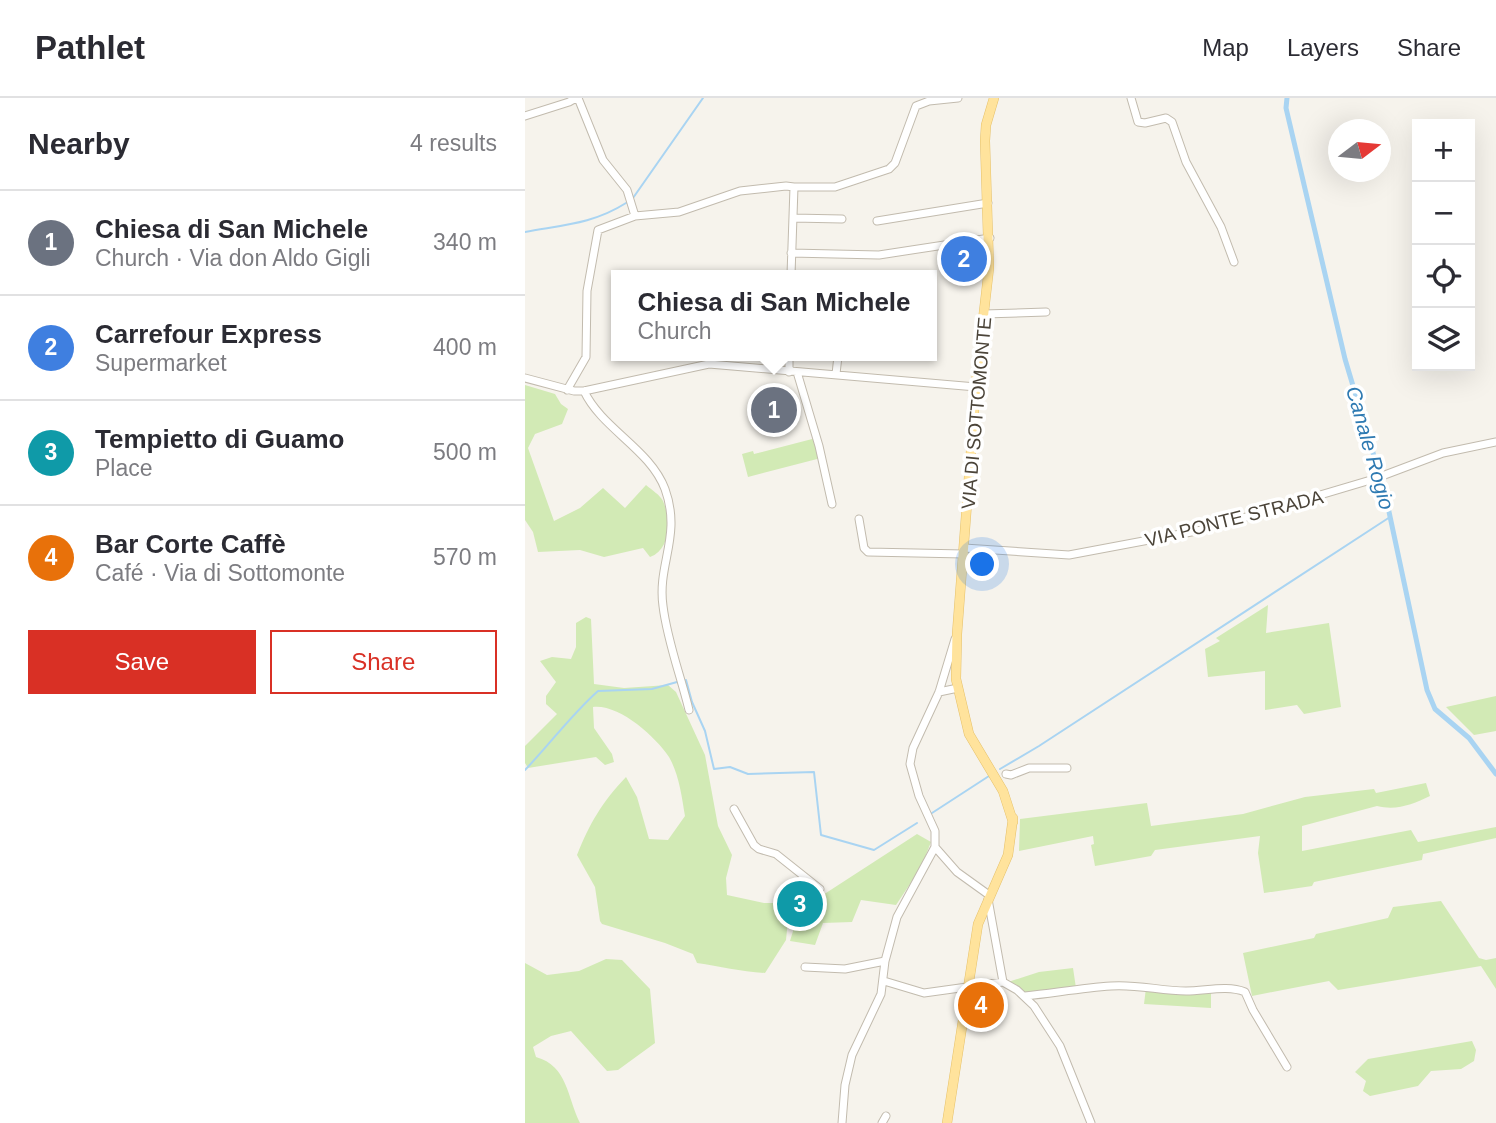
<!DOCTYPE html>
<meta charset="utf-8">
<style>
body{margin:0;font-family:Helvetica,sans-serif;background:#f7f7f7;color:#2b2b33}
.controls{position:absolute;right:21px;top:21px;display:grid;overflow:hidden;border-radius:0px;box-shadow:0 7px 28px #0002}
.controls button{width:63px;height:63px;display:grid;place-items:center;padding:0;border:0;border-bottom:2px solid #e1e1e2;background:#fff;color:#2b2b33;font:35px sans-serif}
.compass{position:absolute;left:803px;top:21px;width:63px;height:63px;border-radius:50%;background:#fff;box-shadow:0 7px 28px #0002;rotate:74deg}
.you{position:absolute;left:458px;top:467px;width:24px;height:24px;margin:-18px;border:5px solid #fff;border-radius:50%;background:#1a73e8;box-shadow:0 0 0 10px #1a73e833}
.badge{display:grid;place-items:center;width:46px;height:46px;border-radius:50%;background:#d93025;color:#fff;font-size:23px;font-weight:700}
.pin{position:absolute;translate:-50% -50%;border:4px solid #fff;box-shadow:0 2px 7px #0006}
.popup{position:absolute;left:86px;top:172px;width:326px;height:91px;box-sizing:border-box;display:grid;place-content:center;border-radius:0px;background:#fff;filter:drop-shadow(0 2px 5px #0005);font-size:23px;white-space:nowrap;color:#7c7c81}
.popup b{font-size:26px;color:#2b2b33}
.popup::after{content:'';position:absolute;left:50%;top:100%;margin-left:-14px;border:14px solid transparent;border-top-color:#fff}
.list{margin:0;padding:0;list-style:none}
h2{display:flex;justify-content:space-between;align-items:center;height:91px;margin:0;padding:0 28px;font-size:30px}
h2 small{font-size:23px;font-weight:400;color:#7c7c81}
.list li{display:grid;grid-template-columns:46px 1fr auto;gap:21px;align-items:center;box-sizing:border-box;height:105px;padding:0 28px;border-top:2px solid #e1e1e2}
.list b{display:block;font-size:26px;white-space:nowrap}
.list p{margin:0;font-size:23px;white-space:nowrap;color:#7c7c81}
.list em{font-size:23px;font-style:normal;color:#7c7c81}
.actions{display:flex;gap:14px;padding:21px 28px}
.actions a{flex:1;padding:16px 0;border:2px solid #d93025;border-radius:0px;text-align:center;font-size:24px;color:#d93025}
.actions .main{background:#d93025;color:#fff}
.icon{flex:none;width:38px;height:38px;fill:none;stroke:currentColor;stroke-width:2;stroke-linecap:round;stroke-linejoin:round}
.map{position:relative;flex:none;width:971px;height:1025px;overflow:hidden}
header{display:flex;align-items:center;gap:42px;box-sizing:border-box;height:98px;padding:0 35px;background:#fff;border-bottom:2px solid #e1e1e2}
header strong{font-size:33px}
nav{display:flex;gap:38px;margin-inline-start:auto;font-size:24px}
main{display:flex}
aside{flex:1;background:#fff}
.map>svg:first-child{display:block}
</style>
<header>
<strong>Pathlet</strong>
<nav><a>Map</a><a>Layers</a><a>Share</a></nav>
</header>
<main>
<aside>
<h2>Nearby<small>4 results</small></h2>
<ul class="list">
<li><span class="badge" style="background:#6b7280">1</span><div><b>Chiesa di San Michele</b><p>Church · Via don Aldo Gigli</p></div><em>340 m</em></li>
<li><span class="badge" style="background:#3f7fe0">2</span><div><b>Carrefour Express</b><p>Supermarket</p></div><em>400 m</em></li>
<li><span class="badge" style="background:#0f9aa8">3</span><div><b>Tempietto di Guamo</b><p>Place</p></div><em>500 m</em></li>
<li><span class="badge" style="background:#e8710a">4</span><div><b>Bar Corte Caffè</b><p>Café · Via di Sottomonte</p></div><em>570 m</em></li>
</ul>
<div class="actions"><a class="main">Save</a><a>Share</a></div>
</aside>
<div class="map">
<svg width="971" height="1025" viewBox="0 0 971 1025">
<rect width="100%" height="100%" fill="#f6f3ec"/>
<path fill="#d2eab5" d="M0 287 30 296 36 306 43 311 37 326 10 336 3 350 29 423 55 410 78 390 100 410 121 387C127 392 135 397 138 403 146 422 146 451 125 459L118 450 79 459 55 452 13 454 8 434 0 422Z
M291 340 296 360 223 379 217 356 228 353 229 356Z
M743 507 741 535 804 525 816 609 779 616 772 607 740 612V573L683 579 680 551 695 543 691 540Z
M61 519 66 521 69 586 99 590 143 587 151 594 180 657 193 728 207 757 201 780 202 797 239 805H258L264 812 261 842 240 875C216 874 195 868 172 865L168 856 140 845 77 826 75 823 70 789 52 757C65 725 77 704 101 679L112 699 124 741 143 742 160 718C157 700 154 676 144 659 130 638 94 606 68 609L69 630 87 656 89 664 80 667 71 659 3 670 0 665V648L32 616 21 606V598L31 584 15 563 27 559 46 561 51 549V525Z
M971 598V633L949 637 921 609Z
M901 685 905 698C888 706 872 713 852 708L777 728V753L886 732 893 744 971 729V740L898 756 897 762 789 784 787 788 739 795 733 755 735 738 630 752 626 758 570 768 566 747 569 746 568 738 494 753 495 721 622 705 626 728 718 716 780 699 849 691 851 695Z
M392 736 406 744 391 782 387 783 371 807 336 802 327 824 298 825 290 847 265 843 272 820 285 815 284 806Z
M916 803 954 860 961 862 971 860V891L956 868 813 892 804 883 727 898 718 855 789 840 791 836 863 820 868 809Z
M81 861 97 862 125 891 130 945 93 972 82 973 46 933 26 938 8 949 11 959C43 968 42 999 55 1025H0V865L22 877 54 873Z
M548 870 551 890 503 897 483 884 514 874Z
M621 890 686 895V910L619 906Z
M947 943 951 952 949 963 936 971 906 973 893 988 845 998 838 993 841 983 830 974 843 961Z"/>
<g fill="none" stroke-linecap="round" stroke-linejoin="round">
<path stroke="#a9d4f2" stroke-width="2" d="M108 100 178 0
M0 134C37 127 68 126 101 105
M161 582 167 604 180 633 189 671 205 669 223 676 289 674 296 737 349 752 392 725
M475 671 514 648 865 419
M0 672C25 646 46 617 73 593L127 591 152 584
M407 715 464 678"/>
<path stroke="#a9d4f2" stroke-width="5" d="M762 0 761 10 820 261 860 395 902 592 910 611 944 640 971 676"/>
<g stroke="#c2bbae" stroke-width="9">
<path id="minor" d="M53 0 78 62 102 92 110 118
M606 0 613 24 620 25 641 20 647 24 661 64 696 129 709 164
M0 18 44 4 51 0
M268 120 317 121
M352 123 463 105
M266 155 354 157 465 140
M266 177 269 89H310L364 71 370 65 391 8 404 3 433 0
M459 216 521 214
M264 274V258
M272 274 294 348 307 406
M311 276 313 258
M0 280 49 293H59L184 266 451 289
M42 292 61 259 62 193 73 132 110 118 154 114 215 93 261 88 269 89
M59 293C77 331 125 351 140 391 157 438 132 466 138 508 142 542 156 579 164 612
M334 421 339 450 343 454 439 456
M439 450 544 457 677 432 849 381 918 355 971 344
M414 594 433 590
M481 676 486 677 504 670H542
M209 711 229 747 234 751 251 756 295 791
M410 749 432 774 464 797
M463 801 478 884
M280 869 320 871 360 863
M359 883 399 895 478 884 492 892 509 908 535 948 566 1025
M500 898C529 895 557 890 586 888 612 886 636 893 661 893 681 893 702 887 720 894L728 912 762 969
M317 1025 320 987 327 957 356 896 360 863 372 819 410 749V733L394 698 385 666 388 650 414 594 430 541
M357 1025 361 1018"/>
</g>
<g stroke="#e6c16a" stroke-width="10">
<path id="major" d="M469 0 461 27 460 43 464 170 452 274 432 536 431 581 444 636 478 693 488 724
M422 1025 453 826 483 757 488 720"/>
</g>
<use href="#minor" stroke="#fff" stroke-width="7"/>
<use href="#major" stroke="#ffe39c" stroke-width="9"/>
</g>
<g text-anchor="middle" stroke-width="7" stroke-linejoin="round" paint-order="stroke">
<g font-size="19" fill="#4b4439" stroke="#fff">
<text transform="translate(451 315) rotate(-85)" y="7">VIA DI SOTTOMONTE</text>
<text transform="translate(709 420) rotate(-14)" y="7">VIA PONTE STRADA</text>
</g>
<g font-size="21" font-style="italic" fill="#2e7ab2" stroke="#fff">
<text transform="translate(845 350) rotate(74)" y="7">Canale Rogio</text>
</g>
</g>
</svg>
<div class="controls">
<button>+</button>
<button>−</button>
<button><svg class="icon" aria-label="locate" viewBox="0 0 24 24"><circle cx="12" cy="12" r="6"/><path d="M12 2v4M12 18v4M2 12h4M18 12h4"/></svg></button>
<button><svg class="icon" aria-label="layers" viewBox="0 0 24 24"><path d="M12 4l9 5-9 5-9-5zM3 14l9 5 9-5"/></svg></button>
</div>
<svg class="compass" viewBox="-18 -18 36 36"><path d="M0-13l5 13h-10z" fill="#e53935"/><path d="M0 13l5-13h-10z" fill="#7c7c81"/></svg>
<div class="you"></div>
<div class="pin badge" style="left:249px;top:312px;background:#6b7280">1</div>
<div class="popup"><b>Chiesa di San Michele</b>Church</div>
<div class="pin badge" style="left:439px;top:161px;background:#3f7fe0">2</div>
<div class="pin badge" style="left:275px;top:806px;background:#0f9aa8">3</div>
<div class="pin badge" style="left:456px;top:907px;background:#e8710a">4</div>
</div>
</main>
